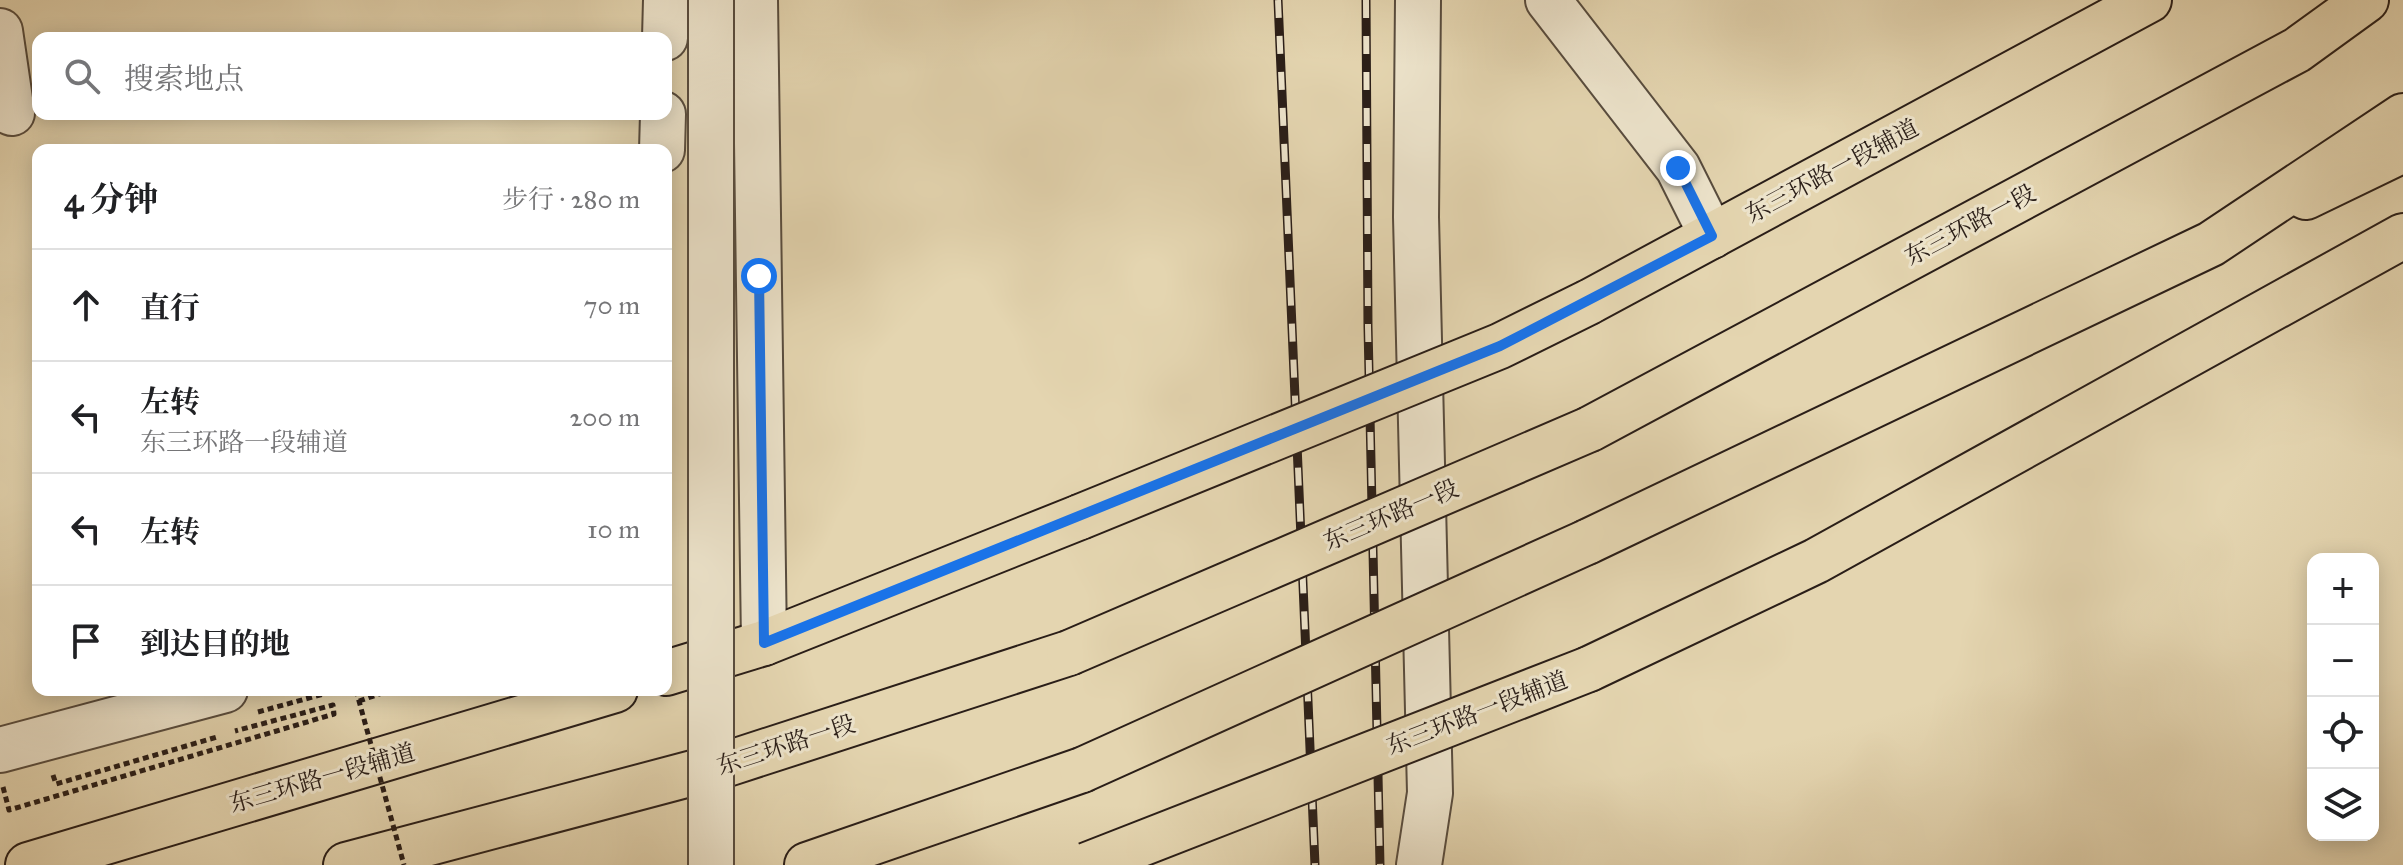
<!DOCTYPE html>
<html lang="zh">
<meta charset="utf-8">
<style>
body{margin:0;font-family:"IM FELL Great Primer","Noto Serif SC",serif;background:#f2f2f2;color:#202124}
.controls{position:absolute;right:24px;bottom:24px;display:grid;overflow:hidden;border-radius:16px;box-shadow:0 4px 20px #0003}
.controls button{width:72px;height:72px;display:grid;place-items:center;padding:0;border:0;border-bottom:2px solid #e0e0e0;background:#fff;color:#202124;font:40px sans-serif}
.stop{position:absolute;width:24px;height:24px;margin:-18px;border:6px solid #1a73e8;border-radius:50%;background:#fff}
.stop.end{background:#1a73e8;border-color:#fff;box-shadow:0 2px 8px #0008}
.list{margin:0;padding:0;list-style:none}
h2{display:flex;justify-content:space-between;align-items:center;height:104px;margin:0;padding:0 32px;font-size:34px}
h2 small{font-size:26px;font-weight:400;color:#757577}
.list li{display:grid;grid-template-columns:52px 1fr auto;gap:24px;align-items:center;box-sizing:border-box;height:112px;padding:0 32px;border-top:2px solid #e0e0e0}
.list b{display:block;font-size:30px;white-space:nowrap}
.list p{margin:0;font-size:26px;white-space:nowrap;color:#757577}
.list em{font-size:26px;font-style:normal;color:#757577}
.icon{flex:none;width:44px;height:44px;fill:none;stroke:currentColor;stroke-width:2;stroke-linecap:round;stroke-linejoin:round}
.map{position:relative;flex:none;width:2403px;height:865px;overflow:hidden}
.search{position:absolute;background:#fff;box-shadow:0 4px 20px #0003;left:32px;top:32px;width:640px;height:88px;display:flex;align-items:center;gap:20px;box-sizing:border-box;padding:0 28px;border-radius:16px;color:#757577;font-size:30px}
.panel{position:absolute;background:#fff;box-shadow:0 4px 20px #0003;left:32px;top:144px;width:640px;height:552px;border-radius:16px}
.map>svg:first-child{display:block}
</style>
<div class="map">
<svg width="2403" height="865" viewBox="0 0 2403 865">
<rect width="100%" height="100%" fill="#e4d5b0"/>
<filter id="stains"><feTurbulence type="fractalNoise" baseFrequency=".0025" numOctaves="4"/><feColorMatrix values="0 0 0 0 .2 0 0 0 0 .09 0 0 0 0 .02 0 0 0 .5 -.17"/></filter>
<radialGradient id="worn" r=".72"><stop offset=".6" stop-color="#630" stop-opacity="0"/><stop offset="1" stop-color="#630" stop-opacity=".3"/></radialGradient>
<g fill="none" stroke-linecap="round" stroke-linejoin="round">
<g stroke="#584c3e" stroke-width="48">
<path id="minor" d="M755 0 764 643
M1418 0 1416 217 1430 793 1419 865
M1548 0 1678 168 1712 236
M0 31 12 113 0 108
M665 38 666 0
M662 150 663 114
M0 750 225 690"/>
</g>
<g stroke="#2a1e18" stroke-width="48">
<path id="major" d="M2306 197 2403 150
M1589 302 2149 0
M1589 669 1816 561 2403 236
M666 673 764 643 1080 517
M28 865 615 690"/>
</g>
<g stroke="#2a1e18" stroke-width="48">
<path id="highway" d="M1590 429 2297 50 2366 0
M1587 542 2211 244 2403 116
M346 865 727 764 1069 653
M807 865 1082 770"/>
</g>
<path stroke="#2a1e18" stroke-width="5" stroke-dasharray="6 4" stroke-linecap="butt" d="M359 701 391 690
M258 712 338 690
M53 775 56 784 217 737
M3 787 9 810 334 714 333 705 235 731"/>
<use href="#minor" stroke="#ede4cc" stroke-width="44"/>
<use href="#major" stroke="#e4d5b0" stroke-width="44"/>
<use href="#highway" stroke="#e4d5b0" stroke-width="44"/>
<g stroke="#2a1e18" stroke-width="9">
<path id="rail" d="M1278 0 1315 865
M1366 0 1368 327 1380 865"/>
</g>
<use href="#rail" stroke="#ede4cc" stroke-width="6" stroke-dasharray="18" stroke-linecap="butt"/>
<g stroke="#584c3e" stroke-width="48" stroke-linecap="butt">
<path id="minor-bridge" d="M711 865V0"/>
</g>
<g stroke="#2a1e18" stroke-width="48" stroke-linecap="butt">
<path id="major-bridge" d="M1080 517 1500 346 1589 302
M1087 865 1589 669"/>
</g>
<g stroke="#2a1e18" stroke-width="48" stroke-linecap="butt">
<path id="highway-bridge" d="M1069 653 1590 429
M1082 770 1587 542"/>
</g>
<path stroke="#2a1e18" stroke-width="5" stroke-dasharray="6 4" stroke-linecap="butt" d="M356 690 404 865"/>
<use href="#minor-bridge" stroke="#ede4cc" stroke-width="44"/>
<use href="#major-bridge" stroke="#e4d5b0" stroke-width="44"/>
<use href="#highway-bridge" stroke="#e4d5b0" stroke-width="44"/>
</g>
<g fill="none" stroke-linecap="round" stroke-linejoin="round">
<path stroke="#1a73e8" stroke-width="10" d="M759 276 764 643 1500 346 1712 236 1678 168"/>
</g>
<g text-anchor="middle" stroke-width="6" stroke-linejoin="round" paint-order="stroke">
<g font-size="24" fill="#2a1e18" stroke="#ede4cc">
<text transform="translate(1832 171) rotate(-28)" y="8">东三环路一段辅道</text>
<text transform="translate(1970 225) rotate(-28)" y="8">东三环路一段</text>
<text transform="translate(1391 515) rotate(-23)" y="8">东三环路一段</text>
<text transform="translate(1477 713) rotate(-21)" y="8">东三环路一段辅道</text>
<text transform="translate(786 745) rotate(-18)" y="8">东三环路一段</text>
<text transform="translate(322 778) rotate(-16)" y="8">东三环路一段辅道</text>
</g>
</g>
<rect width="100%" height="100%" filter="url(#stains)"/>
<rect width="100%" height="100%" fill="url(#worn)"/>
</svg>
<div class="controls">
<button>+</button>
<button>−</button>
<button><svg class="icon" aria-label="locate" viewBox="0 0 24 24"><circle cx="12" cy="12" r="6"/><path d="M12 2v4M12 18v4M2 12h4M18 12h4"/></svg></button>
<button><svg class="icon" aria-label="layers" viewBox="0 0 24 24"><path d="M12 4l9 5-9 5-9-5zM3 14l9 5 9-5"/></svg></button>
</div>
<div class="stop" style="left:759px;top:276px"></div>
<div class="stop end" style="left:1678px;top:168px"></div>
<div class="search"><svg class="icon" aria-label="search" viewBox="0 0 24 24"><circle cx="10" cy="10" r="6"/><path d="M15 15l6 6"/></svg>搜索地点</div>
<section class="panel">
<h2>4 分钟<small>步行 · 280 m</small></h2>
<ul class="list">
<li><svg class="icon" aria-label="ahead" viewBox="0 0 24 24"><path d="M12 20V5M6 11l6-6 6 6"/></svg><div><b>直行</b></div><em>70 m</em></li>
<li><svg class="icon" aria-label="left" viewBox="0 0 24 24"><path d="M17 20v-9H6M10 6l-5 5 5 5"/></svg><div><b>左转</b><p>东三环路一段辅道</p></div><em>200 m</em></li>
<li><svg class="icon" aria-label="left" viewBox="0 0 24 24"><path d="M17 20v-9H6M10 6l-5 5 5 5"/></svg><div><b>左转</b></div><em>10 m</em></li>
<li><svg class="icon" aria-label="arrive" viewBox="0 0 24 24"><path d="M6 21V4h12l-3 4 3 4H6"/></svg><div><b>到达目的地</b></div></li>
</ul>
</section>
</div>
